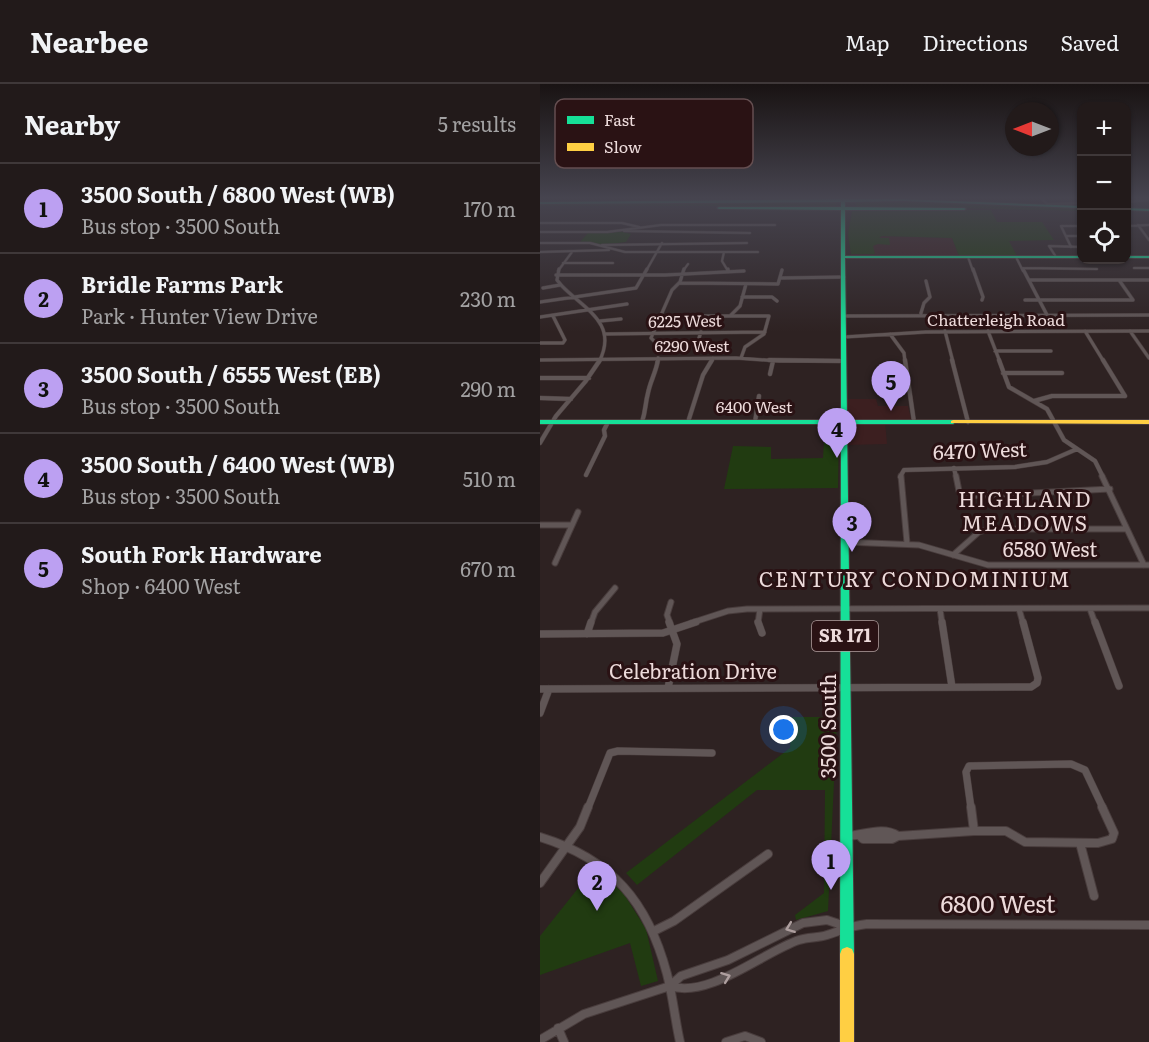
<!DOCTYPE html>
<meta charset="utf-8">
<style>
body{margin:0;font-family:Literata,serif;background:#2a2323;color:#f1f3f6}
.controls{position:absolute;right:18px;top:18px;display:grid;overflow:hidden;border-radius:12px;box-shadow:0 2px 4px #0004}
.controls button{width:54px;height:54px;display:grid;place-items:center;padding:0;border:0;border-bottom:2px solid #3f3839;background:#221a1a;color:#f1f3f6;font:30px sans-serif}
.compass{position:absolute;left:465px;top:18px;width:54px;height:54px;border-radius:50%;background:#221a1a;box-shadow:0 2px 4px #0004;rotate:270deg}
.you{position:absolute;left:244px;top:646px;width:21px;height:21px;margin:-15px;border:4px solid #fff;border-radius:50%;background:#1a73e8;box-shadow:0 0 0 9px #1a73e833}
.badge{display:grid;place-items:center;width:39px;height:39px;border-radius:50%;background:#bca0f2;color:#111;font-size:20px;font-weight:700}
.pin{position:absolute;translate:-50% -50px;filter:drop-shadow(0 2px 3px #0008)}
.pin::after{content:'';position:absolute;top:32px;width:21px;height:18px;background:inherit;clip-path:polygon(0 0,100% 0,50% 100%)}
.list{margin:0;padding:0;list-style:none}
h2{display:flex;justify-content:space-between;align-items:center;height:78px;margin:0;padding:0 24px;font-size:26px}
h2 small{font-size:20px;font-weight:400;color:#a2a1a2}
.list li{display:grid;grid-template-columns:39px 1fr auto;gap:18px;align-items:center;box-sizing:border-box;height:90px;padding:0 24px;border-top:2px solid #3f3839}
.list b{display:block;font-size:22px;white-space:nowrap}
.list p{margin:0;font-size:20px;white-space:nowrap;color:#a2a1a2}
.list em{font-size:20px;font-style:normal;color:#a2a1a2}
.icon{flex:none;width:33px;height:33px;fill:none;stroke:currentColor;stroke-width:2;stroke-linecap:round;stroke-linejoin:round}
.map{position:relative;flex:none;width:609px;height:958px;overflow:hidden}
header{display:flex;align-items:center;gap:36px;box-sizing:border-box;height:84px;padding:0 30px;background:#221a1a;border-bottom:2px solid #3f3839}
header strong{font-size:28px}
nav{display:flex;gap:33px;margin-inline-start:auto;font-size:21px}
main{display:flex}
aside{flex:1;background:#221a1a}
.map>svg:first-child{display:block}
</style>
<header>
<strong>Nearbee</strong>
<nav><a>Map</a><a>Directions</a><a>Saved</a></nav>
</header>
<main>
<aside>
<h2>Nearby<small>5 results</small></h2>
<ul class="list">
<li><span class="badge">1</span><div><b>3500 South / 6800 West (WB)</b><p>Bus stop · 3500 South</p></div><em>170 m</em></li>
<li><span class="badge">2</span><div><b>Bridle Farms Park</b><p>Park · Hunter View Drive</p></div><em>230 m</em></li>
<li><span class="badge">3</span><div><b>3500 South / 6555 West (EB)</b><p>Bus stop · 3500 South</p></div><em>290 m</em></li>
<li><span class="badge">4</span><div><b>3500 South / 6400 West (WB)</b><p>Bus stop · 3500 South</p></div><em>510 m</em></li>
<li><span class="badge">5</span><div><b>South Fork Hardware</b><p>Shop · 6400 West</p></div><em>670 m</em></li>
</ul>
</aside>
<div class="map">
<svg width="609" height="958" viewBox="0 0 609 958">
<rect width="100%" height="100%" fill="#2e2222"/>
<path fill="#3c1f20" d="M342 152 412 154 419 172H311L310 154Z
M307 315H336L338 322H368L371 335 345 336 347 360 307 361Z"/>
<path fill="#213b11" d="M292 117 296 118V122H0V120Z
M325 117 409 118 412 124 316 123 315 118Z
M411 118 541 124V127L414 124Z
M314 126H451L457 138H502L514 156 469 157 477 172H419L412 154 342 152 339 154H349L350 161 338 160 333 162 335 170H311L308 150 312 127Z
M80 147 91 150 86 158 61 161 40 158 48 149Z
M285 341H299L298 404 184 405 193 362 231 363V375L283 374Z
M252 633H297L288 827 256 836 255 831 284 809 285 706H217L97 801 86 789 250 664Z
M55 783 84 810 106 845 118 897 101 902 90 859 0 891V852Z"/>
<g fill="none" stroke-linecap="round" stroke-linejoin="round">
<g stroke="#493d3d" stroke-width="3">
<path id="street-far5" d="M501 114 507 120 542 119
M586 118 609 116
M0 139H82L99 143
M598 141 609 156
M521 142 531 163
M521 142H542
M586 142 609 141
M84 147 210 149
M0 148H67L121 141H235
M526 152H542
M0 159H50L85 168H218
M62 161 207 159
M0 168 69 166
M184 168 182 177 188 187
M428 173 433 187
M476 173 483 187
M516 173 509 162 542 163
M23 179H73
M482 184 557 185
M594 184H609
M18 187 32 168
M106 187 122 159
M143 187 148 180"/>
</g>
<g stroke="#493d3d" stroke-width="4">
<path id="street-far4" d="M19 185 17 196 22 202C44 225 79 239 59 278
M188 185V188
M433 185 443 213 442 216
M483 185 507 231
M16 191H125L204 187
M240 194 304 193
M489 196H609
M139 199 238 200 242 186
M3 204 20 201
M202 213H232L237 217
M485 216H593L579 196
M0 218 96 204 107 185
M381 229 384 219 390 213 386 197
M121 232H229L224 250 205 263 201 274
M190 232 200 222 206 200
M304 232 609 231
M0 233 87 220
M60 237 81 235
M405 247 413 278
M448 247 460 278
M545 247 564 278
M590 247 609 274
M65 250 225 248
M350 250 364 269 365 278
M304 253 386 248 609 247
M114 257 111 254 132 206 140 198 144 185
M158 257 161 248
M0 259H23L25 256 13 232
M455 267H511
M0 276 196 274 239 277H304
M117 278 118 274
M171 278 173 274"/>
</g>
<g stroke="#493d3d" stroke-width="5">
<path id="street-far3" d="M229 276 304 277
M365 276 374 338
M412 276 428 338
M459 276 469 303 507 325 524 356 555 377 563 393
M563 276 585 312
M463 289H522
M230 290 233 277
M0 294H49
M0 314 31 315
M494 317 512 312H585
M102 338C106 326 105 320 108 309 110 298 116 288 118 276
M148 338 163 291 172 276
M215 338 219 312
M0 359 16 332 45 298 60 276
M414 384 416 393
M46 391 65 352 64 346 68 338
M360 393 364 386 475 383 507 378 537 365"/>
</g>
<g stroke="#493d3d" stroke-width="7">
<path id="street-far2" d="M361 392 367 459
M416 392 419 407 432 412 570 405
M562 392 604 481
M0 441H32
M305 458 379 461 448 481H609
M413 471 439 448 448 445H586
M15 479 38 428
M400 525 402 539
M479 525 483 539
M550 525 555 539
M51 539 55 528 75 504
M130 539 127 531 131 518
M151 539 188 527 207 525 609 524
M218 539 220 525"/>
</g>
<g stroke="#493d3d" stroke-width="8">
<path id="street-far1" d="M218 538 222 549
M402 538 412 603
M555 538 579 602
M0 550 123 549 156 538
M47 550 51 538
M128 604 137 560 129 538
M0 605 491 603 497 599 498 594 483 538
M0 629 9 605
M48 724 70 669 78 667 172 669
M431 724 426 688 429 682 531 680 545 686 563 724"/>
</g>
<g stroke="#493d3d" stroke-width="10">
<path id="street" d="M431 723 434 747
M434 747H466L485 758 558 759 572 755 574 749 562 723
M319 751 323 755H352L358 752
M308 752C324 751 343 742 358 752L434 747
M0 753C72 775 108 818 127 890 133 913 135 936 140 958
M540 759 554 812
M0 799 40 743 48 723
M114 847 134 837 228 770
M130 902C169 915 223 868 259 856 268 853 278 854 287 851 303 846 309 842 327 840L609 841
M18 944 24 958
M0 956 44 930 130 902 141 892 188 876 263 839 287 836 305 842
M186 958 205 952 221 958"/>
</g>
<g stroke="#493d3d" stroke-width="2">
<path id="fast" d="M301 114H305V115H363L542 122V124L363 117 305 118V123L424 124 426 125 424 126H305V172H542V174H305L307 336H413L416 338 413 340H307L314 870 312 875 307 877 302 875 300 870 301 340H0V336H301V126L179 125 177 124 179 123H301V118L0 120V118L301 115Z
M586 124 609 125V127L586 126Z
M586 172H609V174H586Z"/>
</g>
<g stroke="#493d3d" stroke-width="2">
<path id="slow" d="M413 336H609V340L411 339V337Z
M307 863 312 865 314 870V958H300V870L302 865Z"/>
</g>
<use href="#street-far5" stroke="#605656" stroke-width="2"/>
<use href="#street-far4" stroke="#605656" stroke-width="3"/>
<use href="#street-far3" stroke="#605656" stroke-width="4"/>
<use href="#street-far2" stroke="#605656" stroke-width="5"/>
<use href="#street-far1" stroke="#605656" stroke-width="7"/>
<use href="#street" stroke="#605656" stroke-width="8"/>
<use href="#fast" fill="#16e098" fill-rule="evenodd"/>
<use href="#slow" fill="#ffcf43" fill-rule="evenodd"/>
</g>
<defs><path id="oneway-chevron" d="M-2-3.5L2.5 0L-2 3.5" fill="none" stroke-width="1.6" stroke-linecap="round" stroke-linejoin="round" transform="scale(1.5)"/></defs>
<g stroke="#ae9f9f">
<use href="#oneway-chevron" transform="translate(250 844) rotate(159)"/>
<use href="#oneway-chevron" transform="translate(186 893) rotate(-21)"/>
</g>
<linearGradient id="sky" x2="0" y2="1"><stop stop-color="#191313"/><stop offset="0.46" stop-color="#46444f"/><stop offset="1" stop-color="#46444f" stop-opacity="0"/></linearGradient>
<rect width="609" height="248" fill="url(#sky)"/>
<g text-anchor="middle" stroke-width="6" stroke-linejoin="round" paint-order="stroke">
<g font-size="16" fill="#eddbdb" stroke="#2a1214">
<text x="456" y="242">Chatterleigh Road</text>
<text transform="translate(145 237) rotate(-1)" y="6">6225 West</text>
<text x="152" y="268">6290 West</text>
<text x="214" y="329">6400 West</text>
</g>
<rect fill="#2a1214" stroke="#b29f9f" stroke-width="1.5" x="272" y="537" width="66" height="30" rx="4.5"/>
<g font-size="18" font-weight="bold" fill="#eddbdb">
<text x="305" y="558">SR 171</text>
</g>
<g font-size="20" fill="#eddbdb" stroke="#2a1214">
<text transform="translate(440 367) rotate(-2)" y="7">6470 West</text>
<text x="510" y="473">6580 West</text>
<text x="153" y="595">Celebration Drive</text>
<text transform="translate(289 642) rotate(-90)" y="7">3500 South</text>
</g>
<g font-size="21" letter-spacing="1.5" fill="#eddbdb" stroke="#2a1214">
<text x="485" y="423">HIGHLAND<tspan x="485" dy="24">MEADOWS</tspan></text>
<text x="375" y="503">CENTURY CONDOMINIUM</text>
</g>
<g font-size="24" fill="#eddbdb" stroke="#2a1214">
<text x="458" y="829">6800 West</text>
</g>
</g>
<rect x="15" y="15" width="198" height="69" rx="9" fill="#2a1214" stroke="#644e50" stroke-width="1.5"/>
<rect x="27" y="32" width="27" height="8" fill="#16e098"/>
<rect x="27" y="59" width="27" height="8" fill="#ffcf43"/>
<g font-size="16" fill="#eddbdb">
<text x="64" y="42">Fast</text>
<text x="64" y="69">Slow</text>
</g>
</svg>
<div class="controls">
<button>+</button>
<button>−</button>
<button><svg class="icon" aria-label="locate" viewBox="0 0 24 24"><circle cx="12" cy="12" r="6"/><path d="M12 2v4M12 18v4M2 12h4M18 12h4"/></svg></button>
</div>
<svg class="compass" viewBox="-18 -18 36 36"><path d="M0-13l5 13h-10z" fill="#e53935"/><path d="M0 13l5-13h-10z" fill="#a2a1a2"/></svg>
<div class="you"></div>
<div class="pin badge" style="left:291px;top:806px">1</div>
<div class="pin badge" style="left:57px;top:827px">2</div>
<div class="pin badge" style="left:312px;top:468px">3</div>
<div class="pin badge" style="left:297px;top:374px">4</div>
<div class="pin badge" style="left:351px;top:327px">5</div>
</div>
</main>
